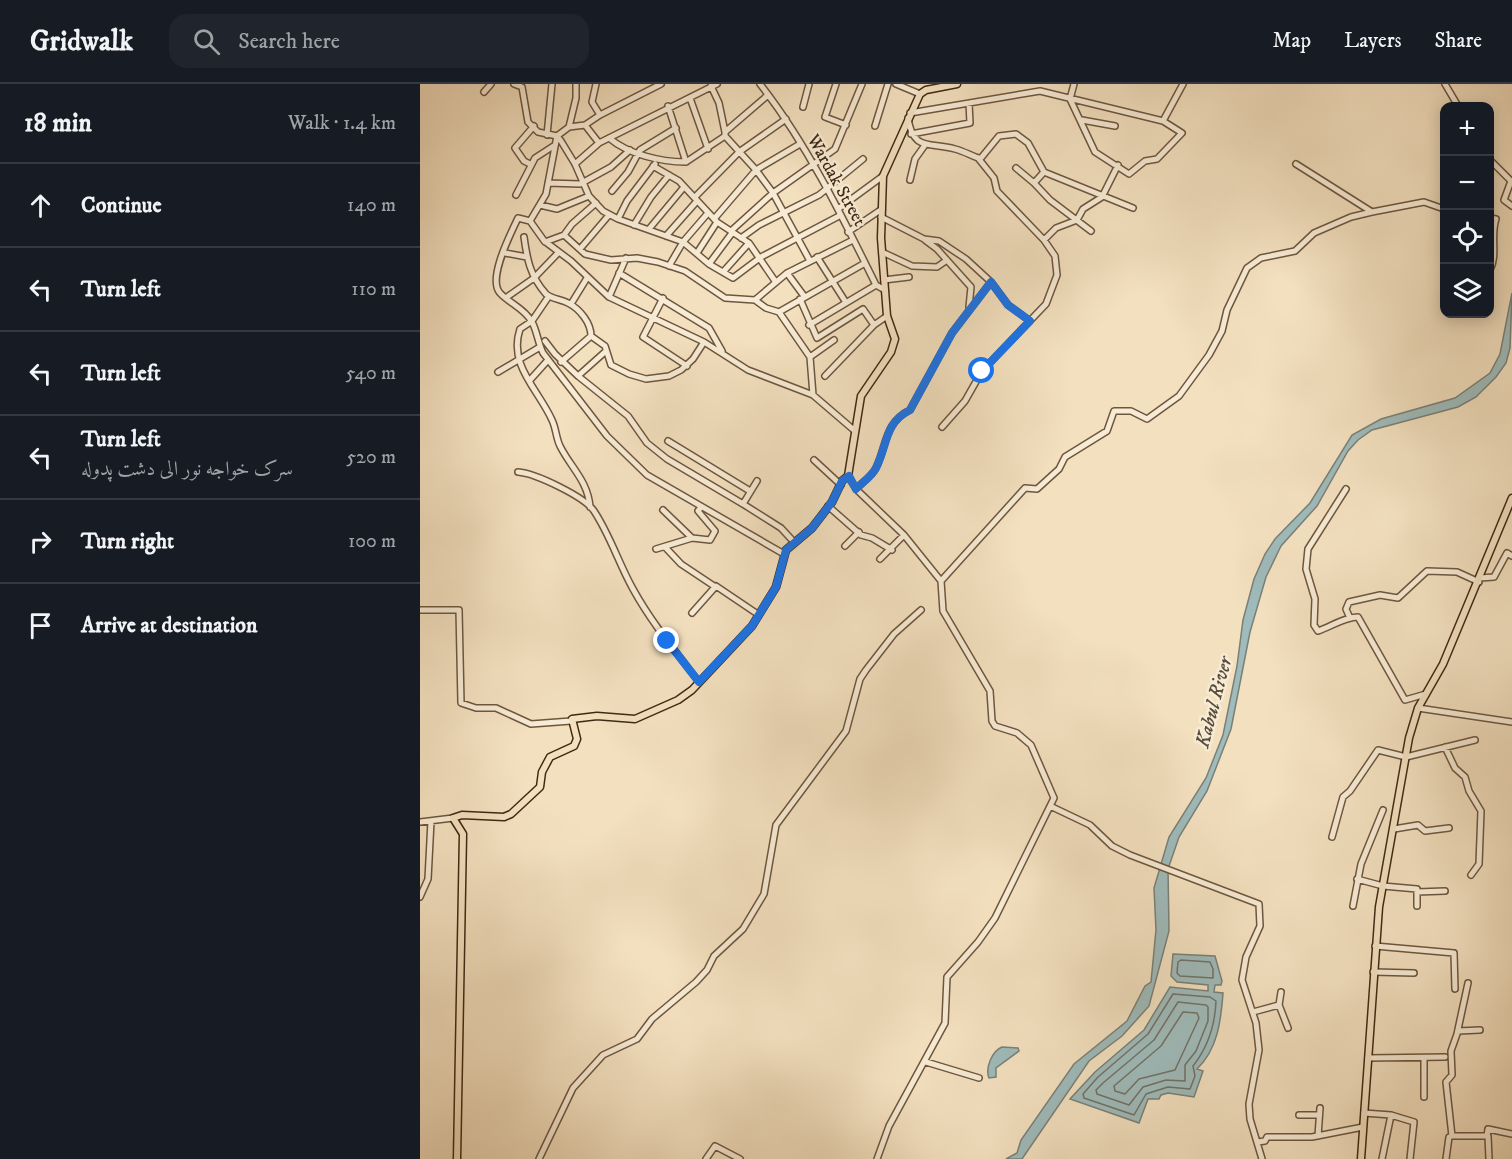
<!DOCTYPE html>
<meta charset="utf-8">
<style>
body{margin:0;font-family:"IM FELL DW Pica",Amiri,serif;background:#20242c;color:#f1f3f6}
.controls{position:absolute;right:18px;top:18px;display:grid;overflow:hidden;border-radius:12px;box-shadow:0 3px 15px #0003}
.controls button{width:54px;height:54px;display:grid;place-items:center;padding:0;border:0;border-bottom:2px solid #363941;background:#171b24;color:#f1f3f6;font:30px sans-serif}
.stop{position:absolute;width:18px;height:18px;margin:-14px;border:4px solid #1a73e8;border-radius:50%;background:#fff}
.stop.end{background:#1a73e8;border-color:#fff;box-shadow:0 2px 6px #0008}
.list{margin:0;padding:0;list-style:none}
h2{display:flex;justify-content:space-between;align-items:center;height:78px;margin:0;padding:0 24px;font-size:26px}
h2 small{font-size:20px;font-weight:400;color:#9ea1a6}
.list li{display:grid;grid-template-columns:39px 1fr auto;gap:18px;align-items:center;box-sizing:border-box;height:84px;padding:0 24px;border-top:2px solid #363941}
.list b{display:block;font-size:22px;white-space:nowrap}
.list p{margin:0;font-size:20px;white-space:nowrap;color:#9ea1a6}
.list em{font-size:20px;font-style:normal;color:#9ea1a6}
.icon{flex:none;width:33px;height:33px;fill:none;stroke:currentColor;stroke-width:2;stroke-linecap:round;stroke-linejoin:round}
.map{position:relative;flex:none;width:1092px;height:1075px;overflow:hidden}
header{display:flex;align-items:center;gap:36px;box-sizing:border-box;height:84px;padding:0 30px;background:#171b24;border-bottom:2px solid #363941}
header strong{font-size:28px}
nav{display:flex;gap:33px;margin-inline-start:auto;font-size:21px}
.search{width:420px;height:54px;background:#20242c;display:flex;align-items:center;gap:15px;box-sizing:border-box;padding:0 21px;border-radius:18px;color:#9ea1a6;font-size:22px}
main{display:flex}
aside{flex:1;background:#171b24}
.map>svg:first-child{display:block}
</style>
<header>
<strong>Gridwalk</strong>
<div class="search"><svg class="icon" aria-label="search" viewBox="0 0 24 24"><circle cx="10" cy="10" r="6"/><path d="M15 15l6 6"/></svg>Search here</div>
<nav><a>Map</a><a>Layers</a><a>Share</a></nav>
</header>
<main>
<aside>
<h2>18 min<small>Walk · 1.4 km</small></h2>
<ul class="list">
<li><svg class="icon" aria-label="ahead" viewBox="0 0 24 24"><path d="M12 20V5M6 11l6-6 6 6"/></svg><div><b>Continue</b></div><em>140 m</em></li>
<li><svg class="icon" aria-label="left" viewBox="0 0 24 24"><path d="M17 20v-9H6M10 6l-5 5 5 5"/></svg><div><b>Turn left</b></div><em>110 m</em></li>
<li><svg class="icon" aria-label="left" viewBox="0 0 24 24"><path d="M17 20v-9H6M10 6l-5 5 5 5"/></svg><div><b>Turn left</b></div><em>540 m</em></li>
<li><svg class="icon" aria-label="left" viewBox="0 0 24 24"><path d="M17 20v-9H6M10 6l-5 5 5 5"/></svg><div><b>Turn left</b><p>سرک خواجه نور الی دشت پدوله</p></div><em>520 m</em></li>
<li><svg class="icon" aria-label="right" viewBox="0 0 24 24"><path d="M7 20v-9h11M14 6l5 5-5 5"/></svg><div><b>Turn right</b></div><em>100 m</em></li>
<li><svg class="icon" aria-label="arrive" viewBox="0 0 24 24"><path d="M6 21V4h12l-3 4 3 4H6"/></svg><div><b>Arrive at destination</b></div></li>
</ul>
</aside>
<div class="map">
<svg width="1092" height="1075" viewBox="0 0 1092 1075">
<rect width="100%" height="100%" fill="#f3e0bf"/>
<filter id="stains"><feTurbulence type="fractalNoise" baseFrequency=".00333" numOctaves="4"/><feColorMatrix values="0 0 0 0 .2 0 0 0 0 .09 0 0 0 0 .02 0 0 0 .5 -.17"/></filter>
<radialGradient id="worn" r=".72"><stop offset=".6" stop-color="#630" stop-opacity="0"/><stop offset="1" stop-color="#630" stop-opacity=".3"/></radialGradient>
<path fill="#9fbbbb" stroke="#798078" stroke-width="1.5" d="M1092 209 1090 264 1086 279 1076 293 1056 313 1038 323 952 346 938 356 928 367 897 422 861 462 846 493 830 548 811 645 787 707 759 753 748 785 749 847 729 922 702 952 669 977 602 1075H586L597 1069 601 1056 654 980 707 937 725 902 731 898 736 846 734 804 749 753 786 694 803 651 817 582 823 536 834 495 845 470 855 455 890 419 932 351 961 335 1035 314 1070 289 1080 270Z
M753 870 795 872 802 897 801 901H795L794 908 803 909C801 936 798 965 777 985L783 987 774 1013 748 1009 741 1011 739 1015H728L719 1039 650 1015 675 988 724 946 750 903 788 907V901L757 898 751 892Z
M582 963 598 964 599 967 576 984V993L569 994C565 984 572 967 582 963Z"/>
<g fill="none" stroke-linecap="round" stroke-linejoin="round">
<path stroke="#707267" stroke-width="1.5" d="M761 876 790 878 793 885V894L760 892 757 889 758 878Z
M753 910 790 913 796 917C795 941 788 963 773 982L775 992 770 1005 748 1003 726 1010 714 1031 664 1014 663 1010 678 993 728 950Z
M758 918 786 921 788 923V937L776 967 765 981V997L746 996 723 1003 709 1021 677 1010 676 1006 683 999 734 956Z
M763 928 777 929 779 934 755 986 719 995 705 1010 695 1007 694 1002 741 962Z"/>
<g stroke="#6e563e" stroke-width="8">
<path id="minor" d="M94 0 102 3 108 38 118 48 137 52 141 57 155 80 169 112 183 127 198 135 263 158 289 180 313 194 341 173 421 131
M176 0 172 18 180 31
M241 0 180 31 165 41 149 43 137 52 126 110 110 137 98 134C91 149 67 195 80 209 89 219 105 225 112 238 117 247 118 259 123 269L187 352 227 391 364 470
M340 0C387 60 422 132 456 201L465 206
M416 0 405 33 426 41
M476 0 500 10
M1025 0 1038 22
M291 2 299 19 305 48
M64 8 71 0
M270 14 288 65
M248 22 266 78
M383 23 389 0
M490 29 620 7 743 37 762 49 737 75 725 77 709 90 675 68 650 15 654 0
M488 34C493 67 508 58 535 65 543 67 550 71 558 74H561L579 52 596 50 608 59 624 88 614 99 596 84
M662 36 695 42
M743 37 763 0
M165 41 179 59
M455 42 468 0
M149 43 156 14V0
M491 50 550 39 549 19
M127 51 132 0
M305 52 336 86 353 109 390 177
M189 54C208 70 240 78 266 78L305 52V48L348 11
M1070 76 1091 97 1084 116 1092 122
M110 80 104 77 95 64 114 42
M155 80 179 59 297 0
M876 80 952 128 1004 118 1024 125
M233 82 259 97 297 138 329 159 355 197
M624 88 713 124
M490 96 495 75 505 61
M128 99 160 100 191 83 210 66
M614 99 630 116 671 147
M192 107 208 88 220 66 256 44
M96 111 115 74 135 61
M275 113 319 68 366 35
M120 121 137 125 169 112
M418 125 463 92
M461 133 504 155 519 157 546 175 571 198 588 221 610 237
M1070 134 1076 135C1070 152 1078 171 1070 186
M198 135 207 117 235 80
M294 135 336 86 380 60
M110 137 125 158 144 151 165 170 191 176 217 174 238 178 265 187 305 214 335 216 346 224 359 228 390 273 393 311 435 347
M214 141 231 113 249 91
M229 145 264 103
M311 147 353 109 415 65 442 0
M428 148 462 125
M144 151 152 140 176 119
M246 152 277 117
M104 153C107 175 110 192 126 210 132 215 141 215 148 219 160 225 171 239 171 252L185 262 191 281 209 290 226 295 249 292 261 286 273 275 284 258
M321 154 339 141 399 111 443 75
M505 156 517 165 551 203 549 223
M624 156 636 144 657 136 663 125 682 113 698 81
M127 159 151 177 189 213 284 258 328 286 393 311
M160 165 189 131
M462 168 492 182 517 183 527 176
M85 169 107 173
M277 169 297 138
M397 173 425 217
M289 180 312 149
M249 182 263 158 288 129
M304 187 329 159
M199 189 289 244 302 267
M367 189 384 212
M464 196 489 193
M129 212 112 237 100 245C88 281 118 305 132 336 136 344 136 354 140 362 151 384 168 397 170 423
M87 213 114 194 138 169
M189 213 206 174
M243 214 223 253 267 282
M380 215 397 254 443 225 454 241
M335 216 367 189 433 156
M151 220 167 194
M359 228 445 179
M389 241 456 201
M125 257 135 270 158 292 208 332 227 359 247 375 323 420 361 444 373 457
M390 273 414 256
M141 278 171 252
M78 288 120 263
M158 292 186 267
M405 292 454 241 467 232
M110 296 128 276
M522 343 545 317 562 287 626 220 637 191 635 172 624 156 577 107 574 94 558 74
M248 357 330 407
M394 376 421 401
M98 388C115 389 165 413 174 427 190 451 199 480 213 505 231 538 256 568 279 598
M428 392 436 405 484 451 521 497 523 527 570 607 572 637 575 642 597 649 611 661 634 714 575 834 558 858 527 893 525 939 469 1042 457 1075
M436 405C443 398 452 392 456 384 467 361 464 339 490 326L532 249 571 198
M926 405 888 465 886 485 895 515 894 541 898 547C912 542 925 533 938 533L985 616 1006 610
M323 420 337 397
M408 422 441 451 452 454 472 466
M243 426 272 454
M425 462 439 448
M245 463 261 480 294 502
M236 465 272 454 290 456 295 447 278 427 281 423
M460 475 484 451
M1060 494 1074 493 1087 469 1092 472
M521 497 605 404 617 405 639 385 645 373 687 347 694 327H711L727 335 759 312 789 271 802 247 807 226 827 184 841 174 875 167 894 149 931 133 952 128
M0 526H39L41 619 56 624H76L111 640 151 637
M272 529 296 502 339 531
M929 532 926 525 929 518 960 511 978 514 1007 487 1037 488 1059 498
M998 624 1092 638
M1025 663 1035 684 1045 693 1049 707 1061 727 1059 780 1051 791
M630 722 670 741 692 762 710 771 839 820 840 842 826 873 822 896 836 939 839 966 829 1020 830 1035 842 1075
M0 738 33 734
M974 745 998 741 1005 747 1029 744
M912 753 923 713 930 707 958 666 986 673 1055 656
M937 795 963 802 997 805V822
M997 808 1025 807
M0 813 8 795 11 737
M933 822 941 780 963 726
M955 862 1034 869 1035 905
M953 888 994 889
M859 921 861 908
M833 928 859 921 868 944
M1038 947 1060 946
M948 974 1025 973
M1004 974V1013
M506 978 559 994
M944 1029 971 1031 994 1038 990 1075
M879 1031H899
M898 1052 900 1024
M1032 1052H1067L1068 1045 1092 1050
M1068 1052 1069 1075
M838 1058 845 1057 847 1053H892L943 1043
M119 1075 153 1004 183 971 217 955 232 935 276 898 287 886 294 872 323 845 344 810 356 741 426 647 440 595 446 586 474 550 501 526
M286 1075 295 1062 320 1075
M962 1075 971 1031
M1026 1075 1029 1053 1032 1052 1026 998 1032 991 1031 967 1037 950 1048 899"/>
</g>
<g stroke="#412813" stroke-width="9">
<path id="major" d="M37 1075 43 750 33 734 42 731 84 733 91 730 120 703 122 688 130 673 154 662 157 655 152 635 177 632 215 635 258 616 272 606 332 542 356 503 366 466 392 444 412 418 422 397 428 392 441 312 471 268 475 255 467 232 461 154 463 92 500 10 506 6 537 0
M941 1075 959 823 989 654 998 624 1023 580 1092 414"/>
</g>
<use href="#minor" stroke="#f7ebd5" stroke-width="5"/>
<use href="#major" stroke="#f3e0bf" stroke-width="6"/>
</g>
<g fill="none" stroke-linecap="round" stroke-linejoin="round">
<path stroke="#1a73e8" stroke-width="8" d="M247 557 279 598 332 542 356 503 366 466 392 444 412 418 422 397 429 392 436 405C443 398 452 392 456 384 468 361 464 339 490 326L532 249 571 198 588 221 610 237 562 287"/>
</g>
<g text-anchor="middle" stroke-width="5" stroke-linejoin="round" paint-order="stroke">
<g font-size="18" fill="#412813" stroke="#f7ebd5">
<text transform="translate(417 96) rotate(61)" y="6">Wardak Street</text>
</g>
<g font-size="20" font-style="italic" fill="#584d3d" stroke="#f7ebd5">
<text transform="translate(793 618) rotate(-75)" y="7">Kabul River</text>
</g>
</g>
<rect width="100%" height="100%" filter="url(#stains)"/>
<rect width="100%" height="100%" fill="url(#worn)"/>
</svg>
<div class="controls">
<button>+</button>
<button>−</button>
<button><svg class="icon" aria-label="locate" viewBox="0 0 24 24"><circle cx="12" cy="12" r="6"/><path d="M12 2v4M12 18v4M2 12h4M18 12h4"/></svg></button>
<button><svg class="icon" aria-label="layers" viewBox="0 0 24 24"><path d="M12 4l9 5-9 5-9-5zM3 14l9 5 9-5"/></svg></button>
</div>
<div class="stop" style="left:562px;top:287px"></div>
<div class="stop end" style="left:247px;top:557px"></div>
</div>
</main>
